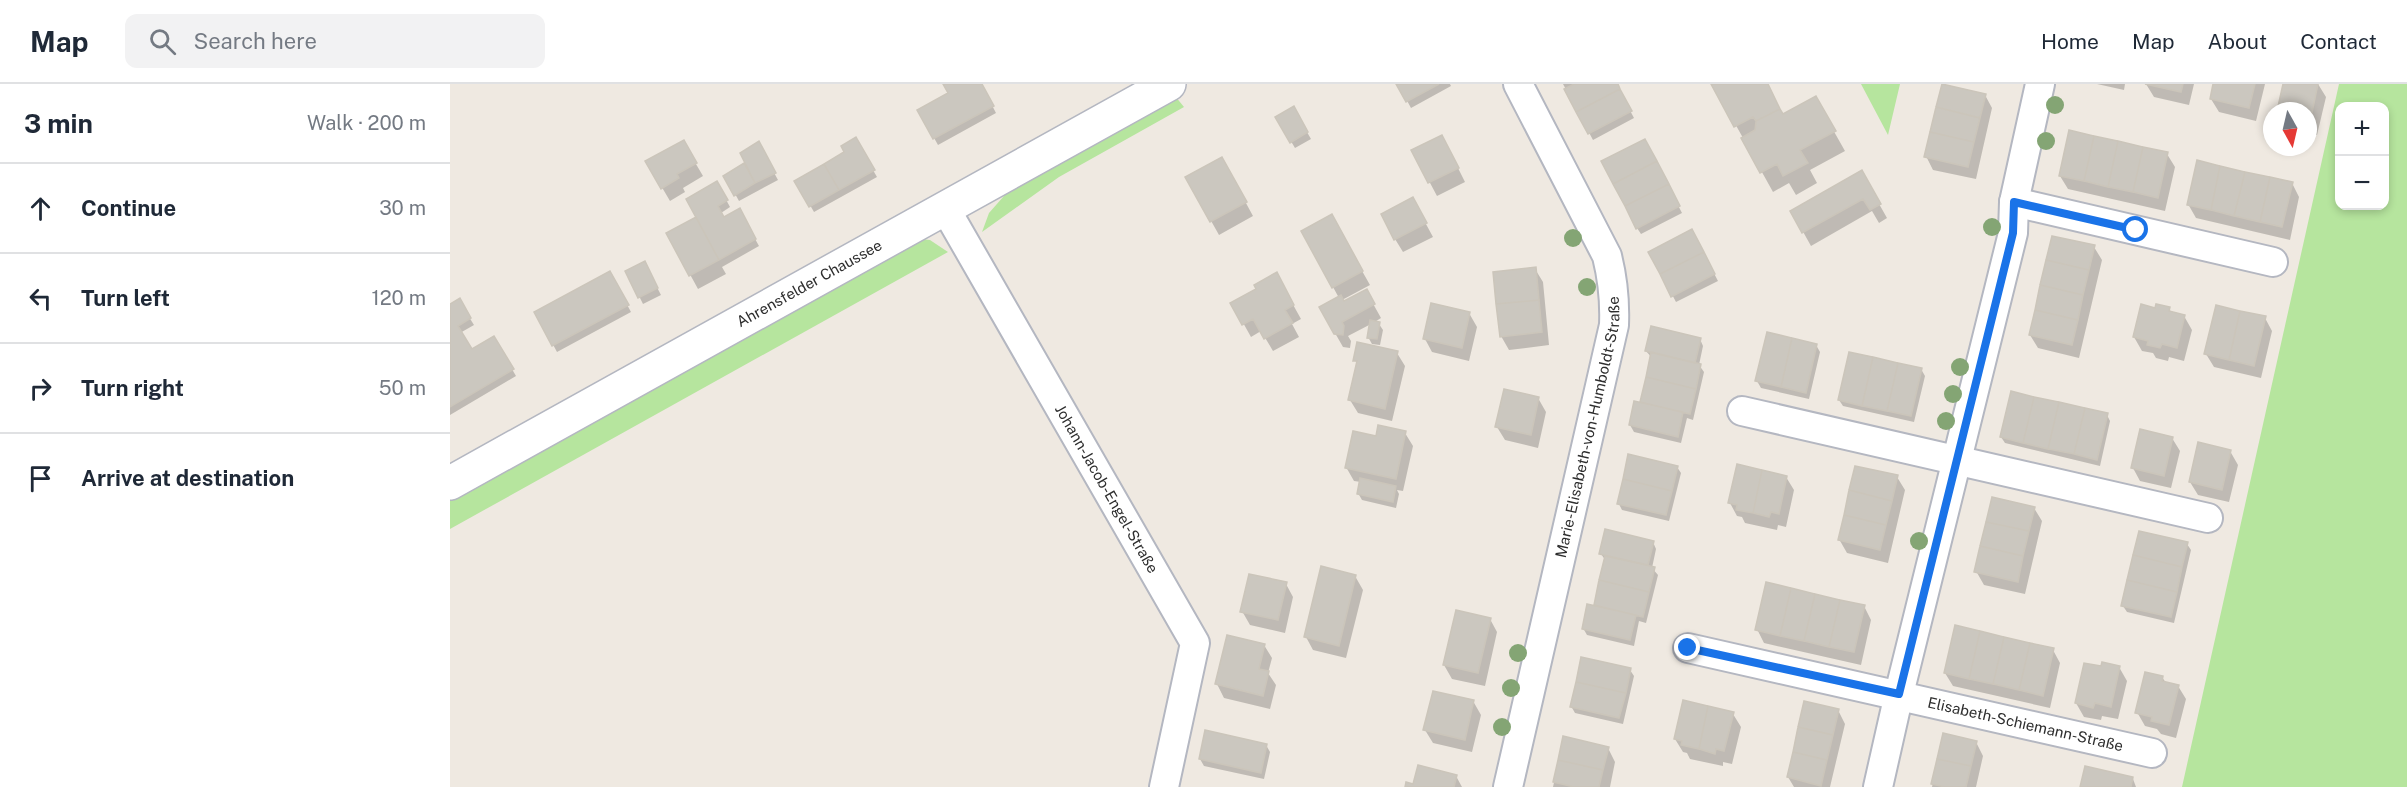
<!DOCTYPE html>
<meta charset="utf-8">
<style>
body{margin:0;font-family:"Public Sans",sans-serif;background:#f2f2f3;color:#1f2937}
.controls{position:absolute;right:18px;top:18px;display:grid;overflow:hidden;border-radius:12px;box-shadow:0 3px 9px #0003}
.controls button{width:54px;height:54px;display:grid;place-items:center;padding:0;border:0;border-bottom:2px solid #e0e1e3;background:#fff;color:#1f2937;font:30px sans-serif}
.compass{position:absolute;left:1813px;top:18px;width:54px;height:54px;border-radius:50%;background:#fff;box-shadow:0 3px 9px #0003;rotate:172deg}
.stop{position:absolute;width:18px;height:18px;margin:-14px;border:4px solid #1a73e8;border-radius:50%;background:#fff}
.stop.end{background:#1a73e8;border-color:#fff;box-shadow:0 2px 6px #0008}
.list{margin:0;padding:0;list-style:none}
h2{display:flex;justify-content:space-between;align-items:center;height:78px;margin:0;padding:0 24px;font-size:26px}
h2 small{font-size:20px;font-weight:400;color:#747a83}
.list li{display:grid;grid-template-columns:39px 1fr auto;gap:18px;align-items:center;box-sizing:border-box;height:90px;padding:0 24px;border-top:2px solid #e0e1e3}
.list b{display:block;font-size:22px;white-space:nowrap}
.list em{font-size:20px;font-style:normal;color:#747a83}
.icon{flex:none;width:33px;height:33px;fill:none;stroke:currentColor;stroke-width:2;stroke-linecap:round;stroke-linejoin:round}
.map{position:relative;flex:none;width:1957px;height:703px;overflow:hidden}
header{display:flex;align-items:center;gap:36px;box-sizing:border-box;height:84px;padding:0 30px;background:#fff;border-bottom:2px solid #e0e1e3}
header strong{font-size:28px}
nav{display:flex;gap:33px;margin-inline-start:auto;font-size:21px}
.search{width:420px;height:54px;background:#f2f2f3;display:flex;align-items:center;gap:15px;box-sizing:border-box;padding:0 21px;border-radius:12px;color:#747a83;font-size:22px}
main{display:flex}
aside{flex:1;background:#fff}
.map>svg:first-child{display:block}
</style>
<header>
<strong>Map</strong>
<div class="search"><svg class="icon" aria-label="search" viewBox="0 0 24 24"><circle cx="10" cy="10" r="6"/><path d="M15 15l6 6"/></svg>Search here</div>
<nav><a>Home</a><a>Map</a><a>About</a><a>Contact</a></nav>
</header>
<main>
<aside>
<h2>3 min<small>Walk · 200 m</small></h2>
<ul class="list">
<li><svg class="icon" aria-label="ahead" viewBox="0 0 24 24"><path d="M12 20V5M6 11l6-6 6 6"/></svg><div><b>Continue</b></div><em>30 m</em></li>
<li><svg class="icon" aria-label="left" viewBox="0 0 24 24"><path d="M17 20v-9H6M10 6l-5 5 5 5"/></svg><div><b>Turn left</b></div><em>120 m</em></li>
<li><svg class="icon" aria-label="right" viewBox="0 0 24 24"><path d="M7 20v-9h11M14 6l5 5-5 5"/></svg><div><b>Turn right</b></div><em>50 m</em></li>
<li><svg class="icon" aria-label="arrive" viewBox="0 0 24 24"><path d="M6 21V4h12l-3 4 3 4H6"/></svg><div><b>Arrive at destination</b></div></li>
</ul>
</aside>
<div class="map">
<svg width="1957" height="703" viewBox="0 0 1957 703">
<rect width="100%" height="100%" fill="#efe9e1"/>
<path fill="#b6e59e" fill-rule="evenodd" d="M1411 0H1450L1438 51Z
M1889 0H1957V703H1732ZM1890 22H1934V122H1890Z
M725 12 734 23 609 93 532 148 539 129 561 104Z
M470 155 480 156 498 168 0 445V415Z"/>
<path fill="#0003" d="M494 0H531L546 29 488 61 469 27 500 10Z
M948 0H1000L1001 2 961 24Z
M1113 0H1166L1184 34 1143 56Z
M1263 0H1317L1333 32 1365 14 1395 67 1360 86 1367 99 1346 111 1339 99 1323 108Z
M1647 0H1675L1674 6Z
M1696 0H1744L1739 21 1704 13Z
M1765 0H1815L1806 37 1769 28 1761 15Z
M1835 0H1868L1876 13 1867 51 1858 49V27H1829Z
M1535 11 1542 24 1526 95 1483 86 1476 72Z
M843 24 861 55 845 64 827 34Z
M405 55 427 93 364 128 346 97 396 69Z
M1195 57 1232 129 1191 150 1187 144Z
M233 58 253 92 233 104 235 108 220 117 197 78Z
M308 59 328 96 289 117 275 92 296 80Z
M999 66 1015 98 987 112 963 67Z
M1717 70 1725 83 1715 127 1618 105 1610 92Z
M772 75 803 132 769 151 737 94Z
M1411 88 1437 134 1429 139 1422 127 1361 162 1342 128Z
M267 99 280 123 271 129 274 135 289 126 309 162 272 183 276 190 248 205 218 150 248 134Z
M1842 99 1849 113 1840 156 1746 134 1738 120Z
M970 129 983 153 953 168 945 155Z
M881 132 920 201 892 216 894 219 916 207 931 234 923 239 929 240 933 246 930 261 922 260 918 253 921 240 898 252 901 257 900 264 893 263 885 249 889 214 853 148Z
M1242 147 1268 197 1226 218 1200 169Z
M1644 163 1652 176 1629 274 1588 264 1580 251Z
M1085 185 1093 198 1099 261 1059 266 1051 252Z
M198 186 211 211 193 220 177 188Z
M160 189 181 228 107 268 86 229Z
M826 190 851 235 842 240 849 253 823 267 811 247 801 253 782 219 808 205Z
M9 217 24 241 10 249 22 267 44 254 66 292 0 331V222Z
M1719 225 1722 229 1734 232 1742 246 1734 277 1719 273 1718 277 1706 274 1703 269 1692 267 1684 253 1706 226Z
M1019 229 1027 243 1019 277 982 268 975 255Z
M1815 234 1822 247 1811 294 1764 283 1756 270Z
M1250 255 1253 262 1249 281 1254 288 1243 336 1237 334 1231 359 1184 348 1180 341 1191 320 1202 274 1196 267Z
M1366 261 1370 268 1359 315 1311 304 1307 297Z
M947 269 955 282 942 337 908 329 900 316 908 282 905 276Z
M1471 285 1475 292 1464 338 1393 322 1389 316Z
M1088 314 1096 328 1088 364 1055 356 1047 343Z
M1657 331 1660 337 1650 382 1555 359 1551 353Z
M955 349 963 362 953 407 947 406 949 410 946 424 912 416 908 409 911 398 904 397 896 383 927 354Z
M1722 354 1730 367 1721 404 1690 397 1683 384Z
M1780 367 1788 381 1779 418 1748 411 1740 398Z
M1227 383 1231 389 1219 437 1172 426 1169 420Z
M1336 393 1344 406 1336 443 1328 441 1327 446 1295 439 1292 433 1287 432 1280 419Z
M1447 393 1455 406 1438 479 1397 469 1389 455Z
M1584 424 1592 437 1575 510 1534 501 1526 487Z
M1203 458 1206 465 1202 484 1208 491 1196 539 1189 537 1184 562 1137 551 1133 544 1145 523 1156 477 1151 470Z
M1737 460 1741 466 1724 539 1677 528 1673 522Z
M905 492 913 506 896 574 863 566 856 553Z
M836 500 843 513 835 549 800 541 792 527Z
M1414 522 1421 536 1411 581 1314 559 1307 545Z
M1040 535 1047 548 1035 602 1002 595 994 581Z
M814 561 822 574 818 589 826 601 820 625 774 614 767 600Z
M1603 566 1610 579 1600 624 1503 602 1495 589Z
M1669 583 1677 597 1668 635 1652 632 1651 636 1634 633 1626 619 1652 584Z
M1180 586 1184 592 1173 640 1125 629 1121 622Z
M1712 593 1716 599 1728 602 1736 615 1726 654 1711 650 1707 645 1695 642 1687 628Z
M1023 617 1031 631 1022 668 983 659 975 646Z
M1388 626 1395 640 1380 703H1344L1338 693Z
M1283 630 1291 643 1282 680 1273 678V682L1240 675 1237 669 1233 668 1225 655Z
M1494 651 1526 658 1533 672 1526 703H1482Z
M1114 654 1158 664 1165 678 1160 703H1103Z
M816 661 820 668 814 695 754 682 750 675Z
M1006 692 1012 703H957L964 701Z
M1683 695 1686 703H1631Z"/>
<path fill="#cbc7bf" stroke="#cbc5ba" stroke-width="1.5" d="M493 0H532L544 22 483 55 467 26 498 9Z
M946 0H989L956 18Z
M1124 0H1168L1170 5 1126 28 1114 5Z
M1261 0H1318L1330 25 1306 37 1303 33 1284 43Z
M1492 0 1536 10 1530 34 1486 23Z
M1695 0H1733L1731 8Z
M1763 0H1805L1799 24 1760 15Z
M1833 0H1868L1860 38H1858V27H1827Z
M1170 5 1182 27 1138 50 1126 28Z
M1366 12 1386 47 1350 66 1358 79 1333 92 1327 80 1310 89 1291 54 1305 46 1306 37 1330 25 1333 30Z
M844 22 858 48 840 59 825 33Z
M1486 23 1530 34 1524 58 1480 48Z
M1619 46 1644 52 1634 97 1609 92Z
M1480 48 1524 58 1518 83 1474 73Z
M992 51 1009 84 978 99 961 66Z
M1644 52 1668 57 1658 103 1634 97Z
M406 53 425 86 389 106 374 80 394 68 391 62Z
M1195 55 1207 77 1163 100 1151 77Z
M234 56 247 79 227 90 229 94 211 105 195 77Z
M309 57 326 89 305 99 290 69Z
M1668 57 1693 63 1683 108 1658 103Z
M1693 63 1718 68 1708 114 1683 108Z
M772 73 797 118 760 138 735 93Z
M1747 76 1770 82 1761 126 1737 121Z
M1207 77 1219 100 1175 122 1163 100Z
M294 79 305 99 284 112 273 92Z
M374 80 389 106 359 123 344 97Z
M1770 82 1795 88 1784 132 1761 126Z
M1412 86 1431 120 1420 126 1413 115 1352 149 1340 127Z
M1795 88 1820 93 1810 138 1784 132Z
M1820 93 1843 98 1832 143 1810 138Z
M267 97 278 116 268 122 274 133 290 124 306 155 269 176 236 115Z
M1219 100 1230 122 1186 145 1175 122Z
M963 113 977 139 944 156 931 130Z
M882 130 913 187 882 204 851 147Z
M246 133 269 176 239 192 216 149Z
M1242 145 1254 168 1210 190 1198 168Z
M1602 152 1645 161 1639 186 1596 176Z
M1254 168 1265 190 1221 213 1210 190Z
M1596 176 1639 186 1633 211 1590 201Z
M195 177 208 204 188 214 175 187Z
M1086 183 1089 216 1046 220 1043 188Z
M160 187 179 221 102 262 84 228Z
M827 188 844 221 835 226 843 239 814 255 803 235 792 241 780 219 806 205 804 201Z
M1590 201 1633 211 1628 236 1585 226Z
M917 205 925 220 892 238 894 242 893 251 884 250 869 223 891 211 894 217Z
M10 214 21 234 8 242 22 265 44 252 64 285 0 323V220Z
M1089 216 1092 248 1050 253 1046 220Z
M981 219 1020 228 1012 264 973 255Z
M1691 220 1705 224 1706 220 1720 223 1719 227 1735 231 1727 264 1712 260 1710 264 1697 261 1698 257 1683 253Z
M1766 221 1790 227 1779 276 1754 270Z
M1585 226 1628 236 1622 261 1579 251Z
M1790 227 1816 232 1804 282 1779 276Z
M920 236 930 238 927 255 917 254Z
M1201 242 1251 254 1245 279 1195 267Z
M1317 248 1342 254 1331 303 1305 297Z
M1342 254 1367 260 1356 309 1331 303Z
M907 258 948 267 935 325 898 316 907 277H903Z
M1201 268 1251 280 1246 305 1196 293Z
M1399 268 1423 273 1412 322 1388 316Z
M1423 273 1448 279 1437 327 1412 322Z
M1448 279 1472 284 1461 332 1437 327Z
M1196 293 1246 305 1240 330 1190 318Z
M1054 305 1089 313 1081 351 1045 343Z
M1561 307 1584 313 1573 359 1550 353Z
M1584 313 1609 318 1598 365 1573 359Z
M1184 317 1233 328 1228 353 1179 341Z
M1609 318 1635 324 1624 370 1598 365Z
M1635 324 1658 329 1647 376 1624 370Z
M928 341 956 347 946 395 895 384 903 347 926 352Z
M1690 345 1723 353 1714 392 1681 384Z
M1748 358 1781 366 1772 406 1739 398Z
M1178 370 1228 382 1222 407 1173 395Z
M1287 380 1312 386 1303 429 1286 426 1287 421 1278 419Z
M1405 382 1448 391 1442 417 1399 406Z
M1312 386 1337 392 1329 430 1321 428 1319 433 1303 429Z
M910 394 946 402 943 418 907 410Z
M1173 395 1222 407 1216 431 1167 420Z
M1399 406 1442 417 1436 441 1394 431Z
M1542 413 1585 423 1579 447 1536 438Z
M1394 431 1436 441 1430 466 1388 456Z
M1536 438 1579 447 1573 472 1530 462Z
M1155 445 1204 457 1198 481 1149 470Z
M1689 447 1738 458 1732 483 1683 471Z
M1530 462 1573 472 1568 498 1524 488Z
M1683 471 1732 483 1727 508 1677 496Z
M1155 472 1205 483 1199 508 1149 496Z
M871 482 906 491 889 562 854 553Z
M799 490 837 498 828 536 790 528Z
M1149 496 1199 508 1193 533 1144 521Z
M1677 496 1727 508 1721 533 1671 522Z
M1316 498 1341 504 1330 552 1305 546Z
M1341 504 1365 510 1354 557 1330 552Z
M1365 510 1390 516 1379 563 1354 557Z
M1390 516 1415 521 1404 568 1379 563Z
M1137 520 1186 531 1180 556 1132 545Z
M1006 526 1041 534 1028 589 993 581Z
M1505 541 1530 547 1519 595 1494 589Z
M1530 547 1554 553 1543 600 1519 595Z
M777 551 815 560 809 585 819 587 813 612 765 600Z
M1554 553 1580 559 1569 606 1543 600Z
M1580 559 1604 564 1593 612 1569 606Z
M1131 573 1181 584 1176 609 1126 598Z
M1652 578 1670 582 1661 623 1645 619 1643 624 1625 619 1634 579 1651 582Z
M1695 588 1713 592 1712 597 1729 601 1719 641 1701 637 1702 633 1685 629Z
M1126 598 1176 609 1169 634 1120 623Z
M983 607 1024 616 1015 656 973 646Z
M1233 616 1258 622 1249 665 1231 661 1232 657 1224 655Z
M1354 617 1389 625 1383 651 1348 643Z
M1258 622 1284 628 1274 667 1266 665 1265 670 1249 665Z
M1348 643 1383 651 1377 676 1343 668Z
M755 646 817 660 811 689 749 675Z
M1493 649 1527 657 1521 682 1487 675Z
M1113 652 1159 663 1153 686 1108 676Z
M1343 668 1377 676 1371 702 1337 693Z
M1487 675 1521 682 1516 703H1495L1481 700Z
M1108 676 1153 686 1149 703H1124L1103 698Z
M968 681 1007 691 1004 703H955L956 698 963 700Z
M1635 682 1683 693 1681 703H1630Z"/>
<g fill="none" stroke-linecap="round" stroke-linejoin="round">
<g stroke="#b4b7c1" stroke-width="32">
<g id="street">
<path d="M1564 118 1823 178"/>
<path id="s1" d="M495 124 745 559 714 703"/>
<path d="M1292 327 1758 434"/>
<path id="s2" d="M1238 564 1702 669"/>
<path id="s3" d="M1058 703 1164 241C1165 216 1163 196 1157 172L1068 0"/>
<path d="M1428 703 1449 610 1563 149 1564 118 1590 0"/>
</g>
</g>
<g stroke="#b4b7c1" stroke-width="36">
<g id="secondary">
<path id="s4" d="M0 399 719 0"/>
</g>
</g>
<use href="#street" stroke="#fff" stroke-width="28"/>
<use href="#secondary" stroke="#fff" stroke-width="33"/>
</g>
<g fill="#84a574">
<circle cx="1605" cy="21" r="9"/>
<circle cx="1596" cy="57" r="9"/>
<circle cx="1542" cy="143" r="9"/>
<circle cx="1123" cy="154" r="9"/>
<circle cx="1137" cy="203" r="9"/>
<circle cx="1510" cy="283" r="9"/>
<circle cx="1503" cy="310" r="9"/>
<circle cx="1496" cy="337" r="9"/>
<circle cx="1469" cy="457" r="9"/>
<circle cx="1068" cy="569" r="9"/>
<circle cx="1061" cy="604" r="9"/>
<circle cx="1052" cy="643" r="9"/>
</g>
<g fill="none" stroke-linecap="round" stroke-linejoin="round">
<path stroke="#1a73e8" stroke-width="8" d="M1238 564 1449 610 1563 149 1564 118 1686 146"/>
</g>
<g text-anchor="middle" stroke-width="5" stroke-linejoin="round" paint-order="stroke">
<g font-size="15" fill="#2e2e2e" stroke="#fff">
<text dy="5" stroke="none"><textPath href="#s4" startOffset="411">Ahrensfelder Chaussee</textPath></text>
<text dy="5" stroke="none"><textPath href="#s3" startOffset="369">Marie-Elisabeth-von-Humboldt-Straße</textPath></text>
<text dy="5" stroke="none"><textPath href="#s1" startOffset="324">Johann-Jacob-Engel-Straße</textPath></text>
<text dy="5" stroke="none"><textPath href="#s2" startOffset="346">Elisabeth-Schiemann-Straße</textPath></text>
</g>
</g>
</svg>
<div class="controls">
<button>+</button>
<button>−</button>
</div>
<svg class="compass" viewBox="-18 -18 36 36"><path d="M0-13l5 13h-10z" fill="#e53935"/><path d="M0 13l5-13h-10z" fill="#747a83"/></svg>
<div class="stop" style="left:1686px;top:146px"></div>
<div class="stop end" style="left:1238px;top:564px"></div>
</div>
</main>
